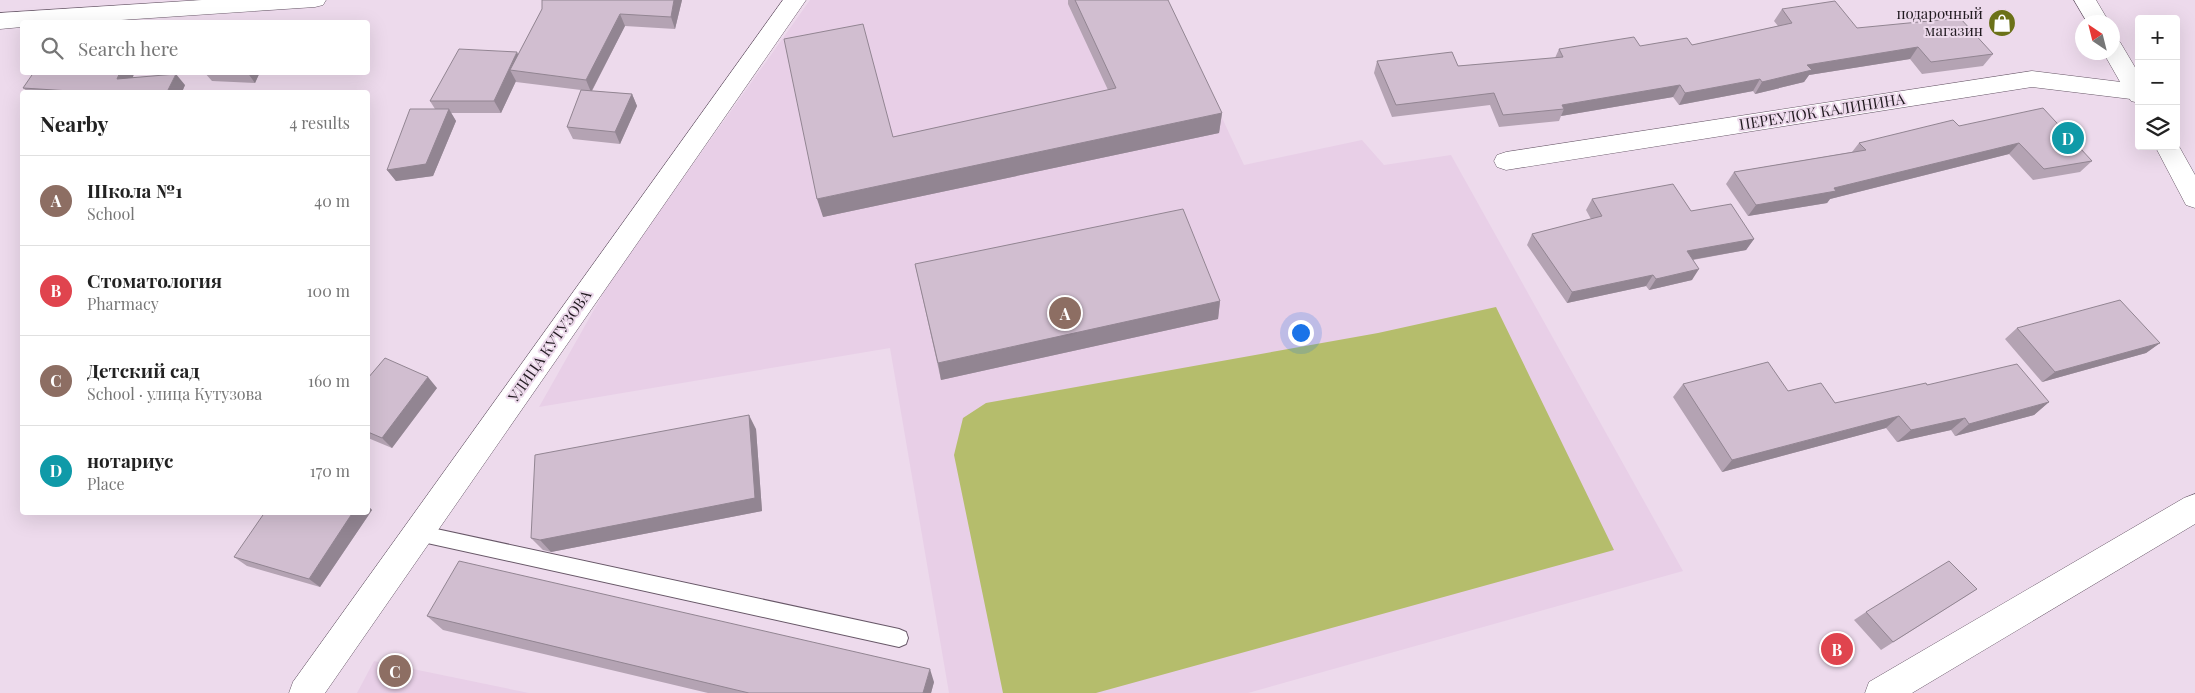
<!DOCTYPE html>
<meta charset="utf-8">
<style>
body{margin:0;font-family:"Playfair Display",serif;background:#f2f2f2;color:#222}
.controls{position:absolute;right:15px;top:15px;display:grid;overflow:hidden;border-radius:5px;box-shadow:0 5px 20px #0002}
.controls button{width:45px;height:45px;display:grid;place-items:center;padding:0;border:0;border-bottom:1px solid #e0e0e0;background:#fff;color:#222;font:25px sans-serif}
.compass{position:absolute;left:2075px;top:15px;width:45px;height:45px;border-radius:50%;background:#fff;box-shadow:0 5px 20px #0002;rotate:325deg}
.you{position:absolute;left:1300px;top:332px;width:18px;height:18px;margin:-12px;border:4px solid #fff;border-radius:50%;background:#1a73e8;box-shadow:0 0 0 8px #1a73e833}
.badge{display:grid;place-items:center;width:32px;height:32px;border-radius:50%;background:#6b7118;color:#fff;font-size:16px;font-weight:700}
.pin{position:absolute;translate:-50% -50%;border:2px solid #fff;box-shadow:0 1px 5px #0006}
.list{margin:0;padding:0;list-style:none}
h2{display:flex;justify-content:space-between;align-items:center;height:65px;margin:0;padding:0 20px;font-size:21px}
h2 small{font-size:16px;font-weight:400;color:#767676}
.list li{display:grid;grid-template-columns:32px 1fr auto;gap:15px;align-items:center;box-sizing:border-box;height:90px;padding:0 20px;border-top:1px solid #e0e0e0}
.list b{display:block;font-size:19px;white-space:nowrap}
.list p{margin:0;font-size:16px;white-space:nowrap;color:#767676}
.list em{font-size:16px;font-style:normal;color:#767676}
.icon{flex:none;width:28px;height:28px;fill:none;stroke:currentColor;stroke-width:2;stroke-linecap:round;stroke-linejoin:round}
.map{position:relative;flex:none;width:2195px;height:693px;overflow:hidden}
.search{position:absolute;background:#fff;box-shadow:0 5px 20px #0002;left:20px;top:20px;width:350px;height:55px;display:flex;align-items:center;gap:12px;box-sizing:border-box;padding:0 18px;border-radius:5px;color:#767676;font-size:19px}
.panel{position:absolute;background:#fff;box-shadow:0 5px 20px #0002;left:20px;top:90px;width:350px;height:425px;border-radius:5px}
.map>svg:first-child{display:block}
</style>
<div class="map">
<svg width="2195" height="693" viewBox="0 0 2195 693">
<rect width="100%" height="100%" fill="#eddaec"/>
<path fill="#e8cfe7" d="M810 0H1167L1244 165 1362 140 1384 165 1451 155 1683 571 1248 693H949L890 348 539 407 612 278Z
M374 661 529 693H357Z"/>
<path fill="#b5bd6c" d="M1496 307 1614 550 1096 693H1003L954 455 963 418 986 403 1378 333Z"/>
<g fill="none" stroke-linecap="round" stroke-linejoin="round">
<g stroke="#685868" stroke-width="2">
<path id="service" d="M418 525 899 629 906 632 908 638 906 644 899 647 418 541 412 539 409 533 412 527Z"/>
</g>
<g stroke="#685868" stroke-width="1">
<path id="minor" d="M202 0H326L323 5 315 7 91 22H22V27L0 29V13Z
M783 0H806L325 693H289L293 682Z
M2032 71 2137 84H2139V100L2032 87 1506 170 1497 167 1494 161 1497 155 1506 152Z
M2195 494V524L1912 693H1865L1869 682 2184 498Z"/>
</g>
<g stroke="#685868" stroke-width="1">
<path id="tertiary" d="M2074 0H2096L2109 22H2087Z
M2112 40 2120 42 2139 74V103L2131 101 2103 52H2112Z
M2176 141 2195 175V208L2186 205 2155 146H2176Z"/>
</g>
<use href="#service" fill="#fff" fill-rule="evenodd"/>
<use href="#minor" fill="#fff" fill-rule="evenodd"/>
<use href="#tertiary" fill="#fff" fill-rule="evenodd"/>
</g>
<path fill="#b4a3b3" d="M682 0 675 29 625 26 592 91 632 94 637 106 620 144 573 139 567 127 581 90 516 82V81L501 113H451L456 121 433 176 396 181 387 170 435 109 430 101 518 55 542 9Z
M1068 0H1075L1222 113 1219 133 823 217 893 137 1108 90 1068 4Z
M1782 9 1857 28 1993 54 1983 66 1922 74 1910 59 1809 75 1804 82 1755 94 1753 91 1679 105 1673 97 1561 116 1559 121 1499 127 1490 105 1392 117 1374 73 1377 61 1458 66 1555 58 1559 49 1692 45 1778 26 1774 21Z
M204 72H260L255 83 212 81Z
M133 78 185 85 182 92H28L23 88Z
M1959 126 2092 161 2080 172 2033 180 2009 154 1830 199 1827 203 1748 216 1726 184 1734 172 1852 152 1859 143Z
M1592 199 1691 211 1754 239 1746 250 1693 260 1692 280 1649 290 1646 286 1567 303 1527 245 1532 234 1591 219 1586 210Z
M915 264 1220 301 1218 319 941 380Z
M2017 328 2160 343 2146 353 2042 382 2005 339Z
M368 378 437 388 392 448 368 438Z
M1683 384 1788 391 1835 403 1927 385 2049 402 2034 415 1955 436 1951 430 1897 442 1886 428 1722 472 1673 397Z
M756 429 762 511 551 552 543 550 531 538Z
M368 506 372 510 320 587 247 566 234 557 368 512Z
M1977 589 1881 650 1854 620 1866 612Z
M427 616 934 682 931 693H708L443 630Z"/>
<path fill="#928592" d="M674 0H682L675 29 671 17Z
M620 14 625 26 591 92 586 80Z
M1918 47 1910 59 1809 75 1804 82 1755 94 1762 82 1807 65Z
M517 52 523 64 510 70 516 81 501 113 494 101Z
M120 72H135L127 91 117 79Z
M247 72H260L255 83Z
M176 74 185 85 182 92H167Z
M1760 79 1753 91 1679 105 1685 93Z
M1680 85 1673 97 1561 116 1564 109 1562 105Z
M632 94 637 106 620 144 615 132Z
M449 109 456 121 433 176 396 181 387 170Z
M1222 113 1219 133 823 217 817 199Z
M2019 143 2009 154 1830 199 1827 203 1748 216 1756 205 1834 188Z
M1754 239 1746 250 1679 262 1687 251Z
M1699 269 1692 280 1649 290 1656 279Z
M1653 275 1646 286 1567 303 1572 292Z
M1220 301 1218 319 941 380 938 363Z
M2160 343 2146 353 2042 382 2055 372Z
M428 377 437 388 392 448 382 438Z
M2049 402 2034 415 1955 436 1969 424Z
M749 415 756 429 762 511 551 552 540 540Z
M1899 416 1886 428 1722 472 1732 460Z
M1965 418 1951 430 1897 442 1911 430Z
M368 506 372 510 320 587 309 579 353 512H368Z
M930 669 934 682 931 693H923Z"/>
<path fill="#d1bed0" stroke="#928592" d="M542 0H674L671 17 620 14 586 80 510 70 542 9Z
M1075 0H1168L1222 113 817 199 784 39 863 24 893 137 1116 88Z
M1835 1 1857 28 1960 18 1993 54 1931 62 1918 47 1807 65 1812 70 1762 82 1760 79 1685 93 1680 85 1562 105 1564 109 1503 115 1494 93 1396 105 1377 61 1452 52 1458 66 1563 57 1559 49 1634 37 1640 46 1687 38 1692 45 1792 23 1782 9Z
M459 49 517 52 494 101H430Z
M34 72H120L117 79 176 74 167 92H69L70 91 23 88Z
M581 90 632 94 615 132 567 127Z
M2043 108 2092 161 2044 169 2019 143 1834 188 1836 191 1756 205 1734 172 1866 150 1859 143 1953 120 1959 126Z
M410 109H449L426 164 387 170Z
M1673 184 1691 211 1731 204 1754 239 1687 251 1699 269 1656 279 1653 275 1572 292 1532 234 1602 216 1592 199Z
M1183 209 1220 301 938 363 915 264Z
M2120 300 2160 343 2055 372 2017 328Z
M385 358 428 377 382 438 368 432V378Z
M1768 362 1788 391 1821 383 1835 403 1926 383 1927 385 2017 364 2049 402 1969 424 1965 418 1911 430 1899 416 1732 460 1683 384Z
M749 415 755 498 540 540 531 538 535 455Z
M265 512H353L309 579 234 557Z
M459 561 930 669 923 693H749L427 616Z
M1949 561 1977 589 1893 642 1866 612Z"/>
<defs>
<g id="shop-disc" transform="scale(1.4375)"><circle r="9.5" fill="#6b7118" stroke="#eddaec"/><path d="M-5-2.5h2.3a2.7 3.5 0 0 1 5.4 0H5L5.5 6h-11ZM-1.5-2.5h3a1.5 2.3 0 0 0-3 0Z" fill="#fff"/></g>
</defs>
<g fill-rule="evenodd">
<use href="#shop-disc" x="2002" y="23"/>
</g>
<g text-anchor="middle" stroke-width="4" stroke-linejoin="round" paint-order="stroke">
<g font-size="15" fill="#211a20" stroke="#eddaec" text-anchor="end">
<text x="1983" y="19">подарочный<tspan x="1983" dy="17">магазин</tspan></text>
</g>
<g font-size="15" fill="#211a20" stroke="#eddaec">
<text transform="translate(1822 112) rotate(-9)" y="5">ПЕРЕУЛОК КАЛИНИНА</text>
<text transform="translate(550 346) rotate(-55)" y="5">УЛИЦА КУТУЗОВА</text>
</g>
</g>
</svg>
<div class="controls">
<button>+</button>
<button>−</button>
<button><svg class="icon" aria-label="layers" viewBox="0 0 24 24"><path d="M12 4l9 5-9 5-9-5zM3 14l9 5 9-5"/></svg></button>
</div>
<svg class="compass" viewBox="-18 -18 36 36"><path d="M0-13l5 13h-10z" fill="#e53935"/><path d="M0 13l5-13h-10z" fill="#767676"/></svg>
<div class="you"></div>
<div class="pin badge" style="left:1065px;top:313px;background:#8d6e63">A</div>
<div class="pin badge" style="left:1837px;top:649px;background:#e0444e">B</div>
<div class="pin badge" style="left:395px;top:671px;background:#8d6e63">C</div>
<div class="pin badge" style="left:2068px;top:138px;background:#0f9aa8">D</div>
<div class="search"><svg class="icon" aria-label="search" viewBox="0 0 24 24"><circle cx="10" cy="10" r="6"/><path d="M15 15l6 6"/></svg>Search here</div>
<section class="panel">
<h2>Nearby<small>4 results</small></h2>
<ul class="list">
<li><span class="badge" style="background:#8d6e63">A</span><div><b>Школа №1</b><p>School</p></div><em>40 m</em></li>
<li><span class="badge" style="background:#e0444e">B</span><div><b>Стоматология</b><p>Pharmacy</p></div><em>100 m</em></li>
<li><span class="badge" style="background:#8d6e63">C</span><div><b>Детский сад</b><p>School · улица Кутузова</p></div><em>160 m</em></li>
<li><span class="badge" style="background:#0f9aa8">D</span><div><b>нотариус</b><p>Place</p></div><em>170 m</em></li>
</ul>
</section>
</div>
